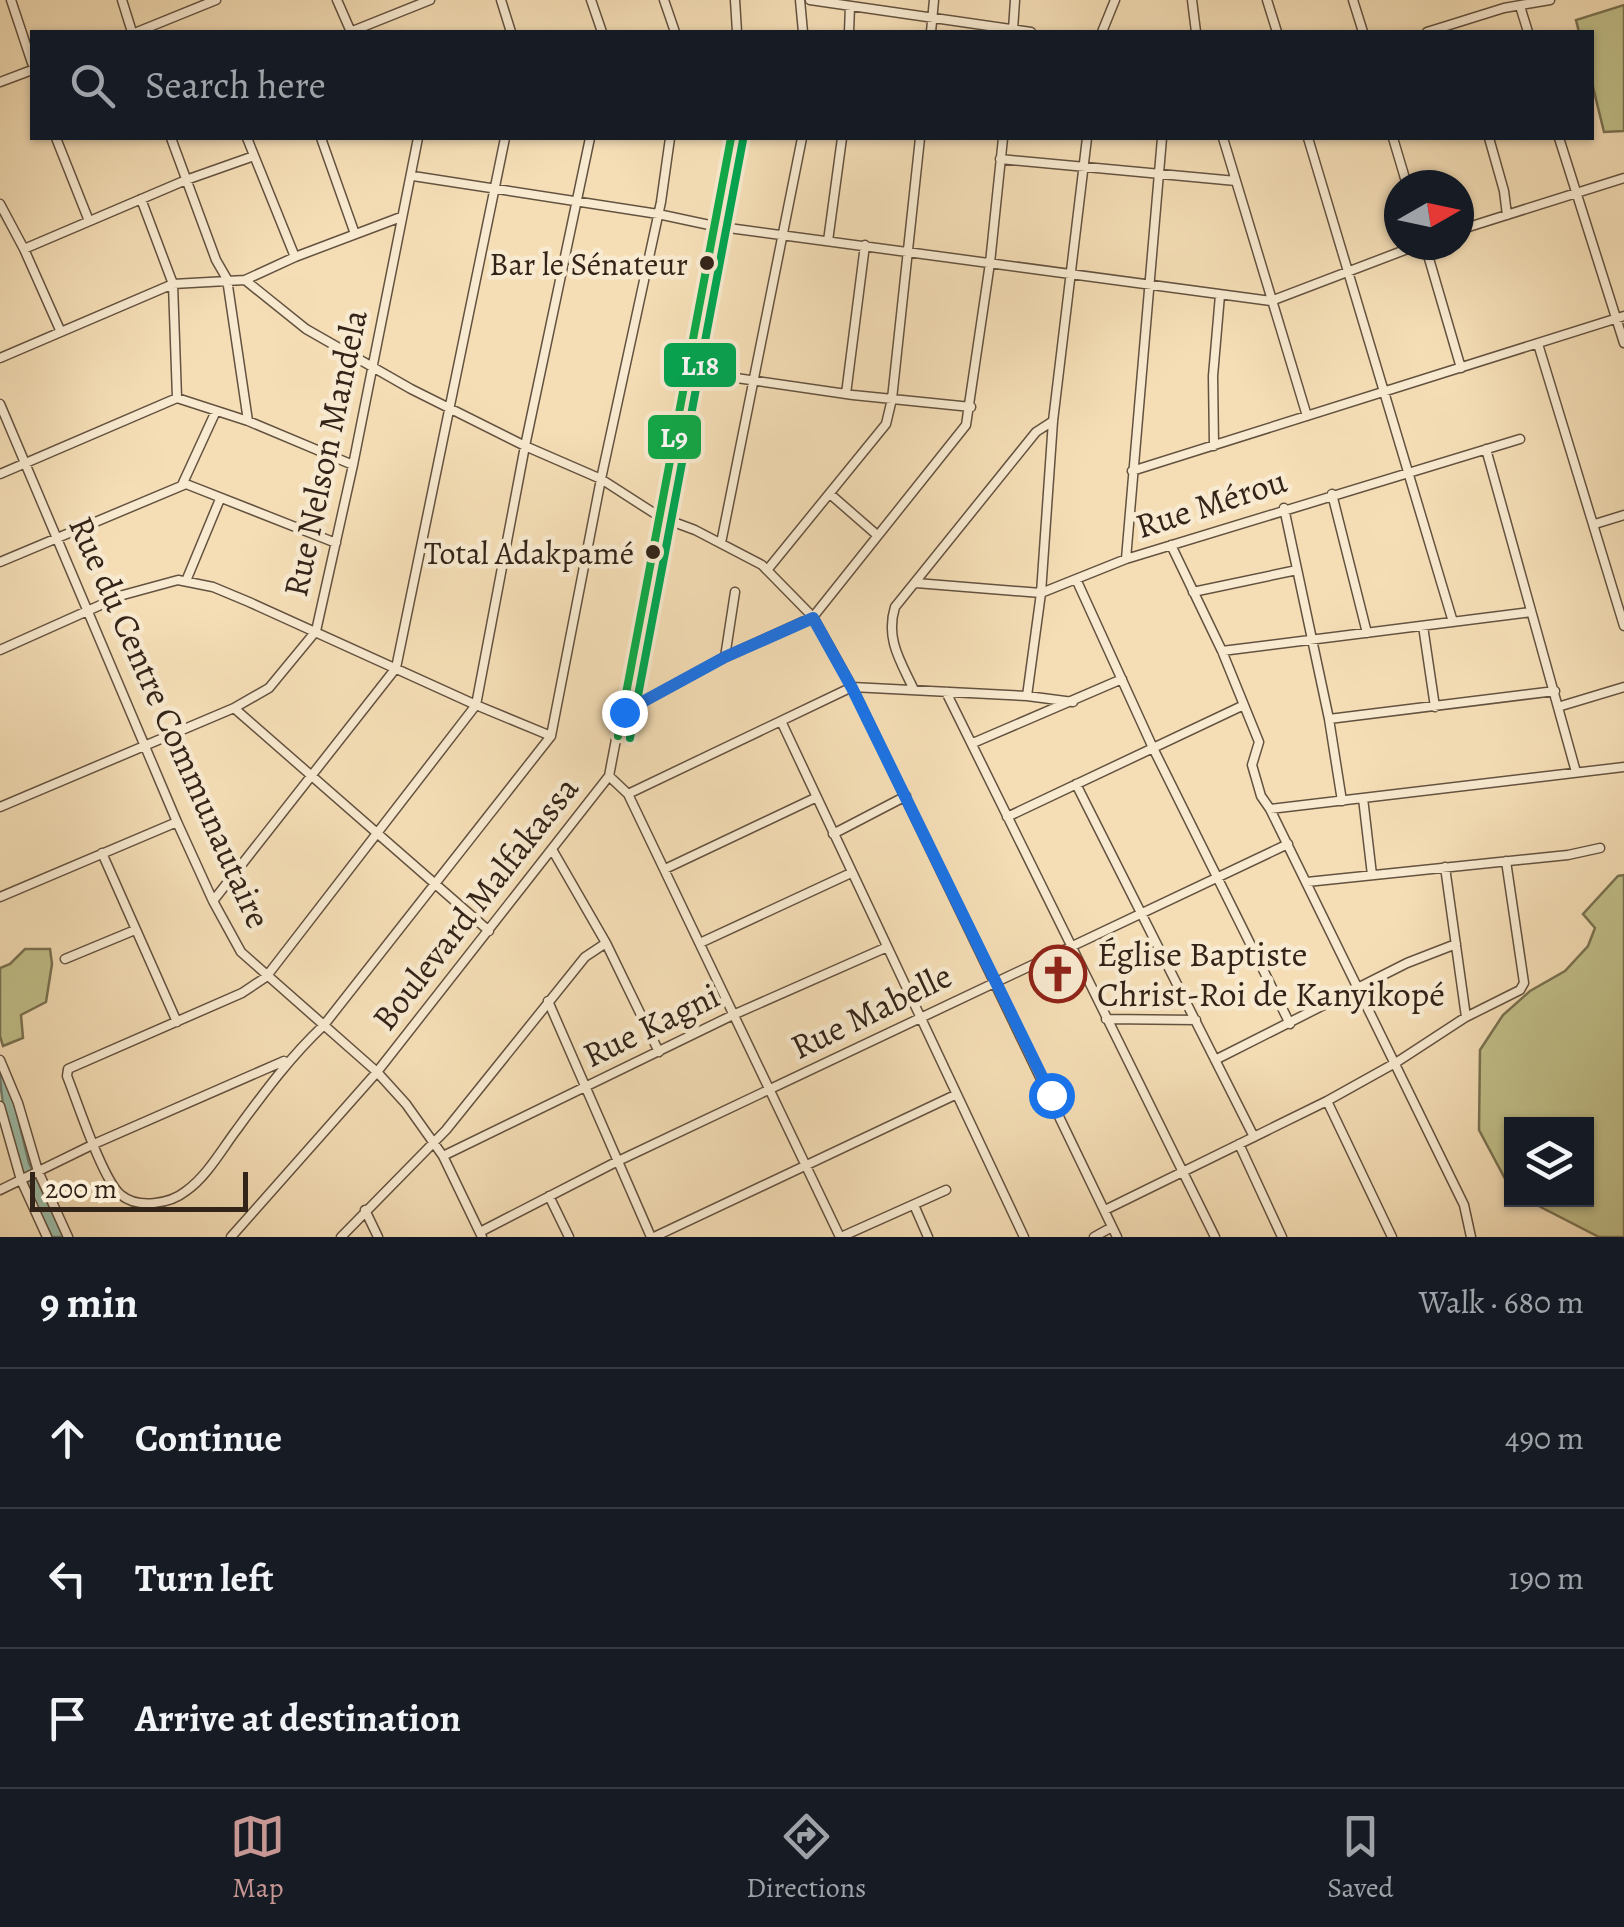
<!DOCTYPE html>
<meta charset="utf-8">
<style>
body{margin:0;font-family:Alegreya,serif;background:#20242c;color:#f1f3f6}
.controls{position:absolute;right:30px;bottom:30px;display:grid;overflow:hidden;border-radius:0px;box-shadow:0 2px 8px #0004}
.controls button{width:90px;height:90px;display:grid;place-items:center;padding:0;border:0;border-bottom:2px solid #363941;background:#171b24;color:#f1f3f6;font:50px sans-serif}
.compass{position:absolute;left:1384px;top:170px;width:90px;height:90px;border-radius:50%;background:#171b24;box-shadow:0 2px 8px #0004;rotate:81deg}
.scale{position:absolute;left:30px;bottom:25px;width:218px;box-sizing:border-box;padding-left:10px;border:5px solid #332419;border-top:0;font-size:28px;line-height:35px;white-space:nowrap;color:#332419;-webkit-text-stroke:8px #f8ead0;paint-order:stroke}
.stop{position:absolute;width:30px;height:30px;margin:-22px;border:8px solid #1a73e8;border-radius:50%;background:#fff}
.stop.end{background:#1a73e8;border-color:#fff;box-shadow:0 2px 10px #0008}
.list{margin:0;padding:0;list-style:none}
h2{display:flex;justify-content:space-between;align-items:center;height:130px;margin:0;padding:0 40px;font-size:42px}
h2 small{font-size:32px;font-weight:400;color:#9ea1a6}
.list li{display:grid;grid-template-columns:65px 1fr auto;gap:30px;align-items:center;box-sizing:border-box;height:140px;padding:0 40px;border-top:2px solid #363941}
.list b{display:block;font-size:38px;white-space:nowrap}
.list em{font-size:32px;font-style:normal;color:#9ea1a6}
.icon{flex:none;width:55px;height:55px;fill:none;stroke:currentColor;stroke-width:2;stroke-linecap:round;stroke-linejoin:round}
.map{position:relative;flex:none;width:1624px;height:1237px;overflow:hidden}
.search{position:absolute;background:#171b24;box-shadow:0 2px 8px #0004;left:30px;right:30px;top:30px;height:110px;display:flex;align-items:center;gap:25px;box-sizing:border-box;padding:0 35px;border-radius:0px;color:#9ea1a6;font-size:38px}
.sheet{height:550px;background:#171b24}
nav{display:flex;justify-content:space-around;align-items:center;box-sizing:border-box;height:140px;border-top:2px solid #363941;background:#171b24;font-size:28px;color:#9ea1a6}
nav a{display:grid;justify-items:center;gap:5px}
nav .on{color:#c59692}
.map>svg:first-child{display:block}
</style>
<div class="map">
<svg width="1624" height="1237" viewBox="0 0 1624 1237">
<rect width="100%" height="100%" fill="#f5deb6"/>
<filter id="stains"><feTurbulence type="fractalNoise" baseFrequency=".002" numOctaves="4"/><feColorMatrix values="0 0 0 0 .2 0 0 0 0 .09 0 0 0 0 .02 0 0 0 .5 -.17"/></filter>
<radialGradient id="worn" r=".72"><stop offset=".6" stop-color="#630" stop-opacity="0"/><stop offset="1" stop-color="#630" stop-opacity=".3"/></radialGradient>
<path fill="#c1c08a" stroke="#7a7252" stroke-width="2.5" d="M1624 5V131L1604 132 1592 83V32H1579L1576 20Z
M1624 875V1237H1599L1527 1200H1586V1124H1512L1511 1190 1479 1130 1480 1050 1503 1015 1530 991 1565 971 1588 946 1595 928 1583 914 1618 876Z
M25 949H50L52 964 46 1002 21 1015 23 1038 3 1046 0 1036V968L10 964Z"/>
<path fill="#9dbda8" stroke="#73806f" stroke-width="2.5" d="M0 1068 13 1098 29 1163 64 1237H52C26 1183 0 1129 0 1068Z"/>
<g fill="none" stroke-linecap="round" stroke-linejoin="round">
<g stroke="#645240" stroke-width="11">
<path id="minor" d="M11 0 32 63
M122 0 132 32
M337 0 351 32
M501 0 511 32
M591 0 602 32
M664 0 675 32
M735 0 737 32
M800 0 803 32
M810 0 1031 32
M1192 0 1196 32
M1267 0 1277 32
M1353 0 1363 32
M1520 6 1528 32
M1013 30 1015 0
M137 32 216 0
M350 32 430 0
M849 32 850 6
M931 32 934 0
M1102 32 1115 0
M1427 32 1504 8 1550 0
M0 82 32 70
M56 138 89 221
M171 138 216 260 227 279 248 421
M247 138 295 257
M321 138 355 234
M590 138 525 446 476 705 266 977 242 993 68 1069 67 1076C77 1101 103 1181 121 1195 138 1209 170 1204 186 1191 206 1177 221 1151 235 1132 263 1094 289 1058 324 1025L551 736 601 479 661 202 670 138
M1223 138 1307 416
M1308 138 1453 622
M1393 138 1407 185
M1489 138 1504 191 1507 215
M1559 138 1624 343
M1000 159 1236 181
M413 176 658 214 714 226 1271 301 1418 245
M141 199 173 284 177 398
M0 204 24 249 60 330
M1459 230 1624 178
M828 241 842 138
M1425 245 1461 368
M24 249 186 180 254 156
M245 280 306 329 411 389 525 446 601 479 660 517 695 530 762 565 813 617 852 687 1117 1237
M1538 344 1624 626
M0 358 173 284 245 280 295 257 401 217
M688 371 853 395 971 407
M846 394 865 245
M0 404 177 822 213 901 241 952 377 1072 406 1104 443 1156 482 1237
M1214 446 1213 376 1220 295
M1486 449 1576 772
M1132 471 1624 316
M0 474 177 398 248 421 353 465
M182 485 216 411
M830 494 877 535
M1332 494 1367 633
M1284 508 1329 719 1342 801
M1595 524 1624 515
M721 543 802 138
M1171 545 1222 651 1259 742 1252 765 1261 796 1270 809 1464 1205 1471 1237
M1126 559 1162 138
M0 562 186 484 336 543
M768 569 886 424 892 399 920 138
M1076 579 1153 748 1290 1024
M186 581 220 499
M916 583 1041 593 1126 559 1520 439
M1193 592 1297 570
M1423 626 1435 707
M0 650 123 595 178 580 213 587 249 602 476 705 551 736
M1222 651 1531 612
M725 657 735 592
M914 690C901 662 885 639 895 607L1036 432 1053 421
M946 692 1215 1237
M1027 696 1041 593 1053 421 1087 138
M1561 706 1624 687
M234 708 489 931
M624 712 725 657 813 617 966 425 990 263 1003 138
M1329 719 1555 691
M781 721 1024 1237
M973 743 1122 679
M609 776 628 794 840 1237
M1076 784 1254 1137
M628 794 852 687 1027 696 1073 702
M1363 798 1372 875
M0 807 234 708 269 688 316 631 353 465 418 138
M1270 809 1624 767
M1007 817 1244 705
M833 834 906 796
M553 851 606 943 659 1052
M102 853 177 1022
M1445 867 1466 1017
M665 869 815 798
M1307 882 1568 855 1600 848
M0 897 177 822
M213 901 396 668 505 138
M700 943 851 873
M65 959 135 930
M548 1001 651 1237
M1106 1019 1196 1020
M0 1060 18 1103 38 1171 68 1237
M1215 1060 1407 963 1456 944
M1327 1101 1392 1237
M0 1106 21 1180 47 1237
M1239 1144 1282 1237
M443 1156 733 1015 885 948
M0 1190 94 1144 284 1061
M549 1196 569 1237
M914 1205 928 1237
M365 1210 378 1237
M1105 1210 1327 1101 1397 1062 1466 1017 1520 990 1524 983 1506 861
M480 1232 616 1162 1288 844
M231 1237 377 1072 609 776 731 138
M341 1237 446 1130 585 957 606 943
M654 1237 955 1095
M841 1237 946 1190
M1094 1237 1112 1227"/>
</g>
<use href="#minor" stroke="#f8ead0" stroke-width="8"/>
<g stroke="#f8ead0" stroke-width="15">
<path id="bus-1" d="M618 736 731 138"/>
</g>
<g stroke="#f8ead0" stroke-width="15">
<path id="bus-2" d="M630 738 743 140"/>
</g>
<use href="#bus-1" stroke="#0eaa48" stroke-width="8"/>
<use href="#bus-2" stroke="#00a651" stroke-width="8"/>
</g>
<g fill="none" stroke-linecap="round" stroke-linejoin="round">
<path stroke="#1a73e8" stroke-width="12" d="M624 712 725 657 813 618 852 688 1051 1095"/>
</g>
<defs>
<g id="church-ring" transform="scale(2.875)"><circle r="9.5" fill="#f8ead0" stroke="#8f2418" stroke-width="1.5"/><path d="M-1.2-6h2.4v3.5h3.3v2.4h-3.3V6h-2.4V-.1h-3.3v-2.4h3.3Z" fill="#8f2418"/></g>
</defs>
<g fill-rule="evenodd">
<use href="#church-ring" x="1058" y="974"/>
</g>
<g fill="#332419" stroke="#f8ead0" stroke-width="4">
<circle cx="707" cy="263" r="9"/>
<circle cx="653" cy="552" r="9"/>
</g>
<g text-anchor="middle" stroke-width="9" stroke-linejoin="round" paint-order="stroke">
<g font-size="32" fill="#332419" stroke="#f8ead0" text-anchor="end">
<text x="688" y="275">Bar le Sénateur</text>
<text x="634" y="564">Total Adakpamé</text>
</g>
<g font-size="35" fill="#332419" stroke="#f8ead0">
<text transform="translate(325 453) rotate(-78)" y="12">Rue Nelson Mandela</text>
<text transform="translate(1211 503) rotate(-18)" y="12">Rue Mérou</text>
<text transform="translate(170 722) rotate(66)" y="12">Rue du Centre Communautaire</text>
<text transform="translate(475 903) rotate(-52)" y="12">Boulevard Malfakassa</text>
<text transform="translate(871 1011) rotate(-26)" y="12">Rue Mabelle</text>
<text transform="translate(651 1025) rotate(-26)" y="12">Rue Kagni</text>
</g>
<g font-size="35" fill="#332419" stroke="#f8ead0" text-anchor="start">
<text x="1097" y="966">Église Baptiste<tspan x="1097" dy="40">Christ-Roi de Kanyikopé</tspan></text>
</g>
</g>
<g stroke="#f8ead0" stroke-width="4">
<rect x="662" y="341" width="76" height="48" rx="10" fill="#00a651"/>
<rect x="646" y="413" width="57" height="48" rx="10" fill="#0eaa48"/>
</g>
<g font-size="28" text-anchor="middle" font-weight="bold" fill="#fff">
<text x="700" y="375">L18</text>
<text x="674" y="447">L9</text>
</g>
<rect width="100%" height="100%" filter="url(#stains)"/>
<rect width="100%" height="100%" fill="url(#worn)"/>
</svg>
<div class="controls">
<button><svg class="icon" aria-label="layers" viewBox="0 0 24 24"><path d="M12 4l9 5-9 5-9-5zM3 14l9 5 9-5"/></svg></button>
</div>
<svg class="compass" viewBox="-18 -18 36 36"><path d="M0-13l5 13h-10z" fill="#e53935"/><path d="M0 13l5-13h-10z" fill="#9ea1a6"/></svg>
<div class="scale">200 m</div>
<div class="stop" style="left:1051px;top:1095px"></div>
<div class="stop end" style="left:624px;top:712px"></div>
<div class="search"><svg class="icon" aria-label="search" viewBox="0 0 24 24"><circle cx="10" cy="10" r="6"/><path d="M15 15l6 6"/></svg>Search here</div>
</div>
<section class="sheet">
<h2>9 min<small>Walk · 680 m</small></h2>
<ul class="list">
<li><svg class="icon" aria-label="ahead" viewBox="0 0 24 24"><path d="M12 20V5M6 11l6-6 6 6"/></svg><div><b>Continue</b></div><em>490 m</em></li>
<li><svg class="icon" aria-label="left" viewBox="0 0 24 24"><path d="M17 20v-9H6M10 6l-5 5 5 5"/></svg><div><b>Turn left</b></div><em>190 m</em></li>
<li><svg class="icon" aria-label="arrive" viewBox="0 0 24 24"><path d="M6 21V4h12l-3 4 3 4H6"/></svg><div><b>Arrive at destination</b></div></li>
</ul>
</section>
<nav>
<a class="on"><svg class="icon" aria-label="map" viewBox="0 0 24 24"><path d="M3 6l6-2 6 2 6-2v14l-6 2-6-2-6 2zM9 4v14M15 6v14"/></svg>Map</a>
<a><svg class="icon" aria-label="directions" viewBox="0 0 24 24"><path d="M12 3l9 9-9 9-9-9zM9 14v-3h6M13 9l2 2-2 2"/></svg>Directions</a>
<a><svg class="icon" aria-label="saved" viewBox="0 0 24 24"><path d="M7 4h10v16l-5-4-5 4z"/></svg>Saved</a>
</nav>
